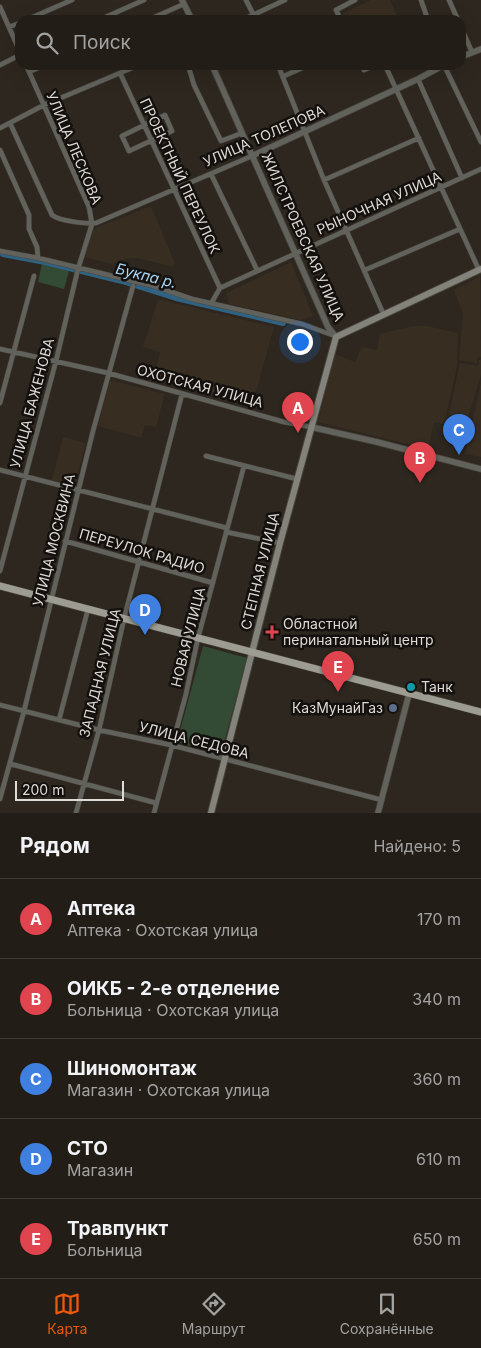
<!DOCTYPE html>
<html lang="ru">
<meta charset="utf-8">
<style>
body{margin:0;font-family:Inter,sans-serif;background:#2e2a24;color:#f1f3f6}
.scale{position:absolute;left:15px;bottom:12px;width:109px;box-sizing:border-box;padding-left:5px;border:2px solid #dedad5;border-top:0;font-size:14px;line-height:18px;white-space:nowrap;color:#dedad5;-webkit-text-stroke:4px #13100d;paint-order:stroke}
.you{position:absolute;left:299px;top:341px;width:18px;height:18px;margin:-12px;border:4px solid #fff;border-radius:50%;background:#1a73e8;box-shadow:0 0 0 8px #1a73e833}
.badge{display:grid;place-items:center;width:32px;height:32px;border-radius:50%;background:#ea580c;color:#fff;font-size:16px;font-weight:700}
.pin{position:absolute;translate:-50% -41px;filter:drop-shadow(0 1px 2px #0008)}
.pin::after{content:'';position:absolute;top:26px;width:18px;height:15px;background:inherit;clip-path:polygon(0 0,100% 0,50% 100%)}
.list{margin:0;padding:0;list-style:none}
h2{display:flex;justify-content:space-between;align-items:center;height:65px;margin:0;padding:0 20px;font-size:21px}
h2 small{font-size:16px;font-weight:400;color:#a2a2a1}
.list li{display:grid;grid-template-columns:32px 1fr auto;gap:15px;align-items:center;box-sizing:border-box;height:80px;padding:0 20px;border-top:1px solid #3f3b36}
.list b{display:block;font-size:19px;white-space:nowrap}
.list p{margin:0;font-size:16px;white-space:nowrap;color:#a2a2a1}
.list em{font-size:16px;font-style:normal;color:#a2a2a1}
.icon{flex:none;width:28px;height:28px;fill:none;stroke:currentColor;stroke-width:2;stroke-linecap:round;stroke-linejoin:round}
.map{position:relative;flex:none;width:481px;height:813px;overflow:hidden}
.search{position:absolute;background:#221d17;box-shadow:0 5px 20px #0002;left:15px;right:15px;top:15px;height:55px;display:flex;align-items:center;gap:12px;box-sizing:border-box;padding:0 18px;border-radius:15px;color:#a2a2a1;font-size:19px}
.sheet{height:465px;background:#221d17}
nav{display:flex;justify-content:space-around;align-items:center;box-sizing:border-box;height:70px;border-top:1px solid #3f3b36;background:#221d17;font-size:14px;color:#a2a2a1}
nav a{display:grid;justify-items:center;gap:2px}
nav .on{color:#ea580c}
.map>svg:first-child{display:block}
</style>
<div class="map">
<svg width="481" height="813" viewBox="0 0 481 813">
<rect width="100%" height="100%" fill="#2d271f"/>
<path fill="#382d21" d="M371 0H390L399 20H346L343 13Z
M151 206 174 261 173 267 138 258H129L112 264 85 257 93 229Z
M291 262 313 316 301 320 229 304 226 293Z
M480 276 481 357H478L477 363 459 360 463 314 454 290Z
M158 299 274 327 252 406 154 377 160 352 143 347Z
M413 326H427L458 333 457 366 446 416 443 424 434 422 428 449 318 422 335 354 355 362 362 347 377 350 380 334Z
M479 360H481V375L467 421 449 415 460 363 478 366Z
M110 380 165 394 156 427 145 425 141 438 98 426Z
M481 382V457L465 454Z
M63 437 86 443 74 486 52 480Z"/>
<path fill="#334b34" d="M42 264 69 271 64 289 38 282Z
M203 646 247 658 221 754 177 742Z"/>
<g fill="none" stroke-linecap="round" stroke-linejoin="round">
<path stroke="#306282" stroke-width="6" d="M3 254 45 262 122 281 176 298 283 323"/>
<g stroke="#49443c" stroke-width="5.5">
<path id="minor" d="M246 0 256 20
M421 0 428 20
M449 0 458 20
M0 7 20 52
M26 20 72 0
M99 20 144 0
M148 20 184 4
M242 20 285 0
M341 20 336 10 355 0
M9 27 20 23
M461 27 472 52
M0 65 20 55
M188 65 194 85 221 141 242 133
M278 65 324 180 383 313
M361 65 364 70 376 65
M385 65 479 270
M444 65 481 142
M29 72 45 65
M120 73 220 288
M284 76 309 65
M418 79 462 178
M165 115 172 131 129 151 122 136Z
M10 123 52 215C59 221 86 224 96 223L252 156
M0 128 44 105 139 65
M0 150 29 215V229L37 247 38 258
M211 174 257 270
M324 180 419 138
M0 251 38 258 154 286 192 299 302 324 335 336
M365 270 460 229
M212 302 220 288 481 169
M0 349 108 373 284 422 311 427
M0 403 34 276
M206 456 297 479
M0 470 227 528
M226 532 280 543
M65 541 213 583
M0 571 56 361 78 269 92 224 89 207 26 65
M0 705 99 730 171 745 382 800
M59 720 88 609
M11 764 156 803
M0 799 24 711 93 431 133 286
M76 813 99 730 124 619 182 394
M154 813 186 694 198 638 244 466"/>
</g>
<g stroke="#49443c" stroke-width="7">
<path id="tertiary" d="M182 0 192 20
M461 57 481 49
M212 65 328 327 336 337
M252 156 418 79 444 65
M311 427 377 442 481 469
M378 813 409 694"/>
</g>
<g stroke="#49443c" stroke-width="8">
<path id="secondary" d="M211 813 280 543 336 337 481 269"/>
</g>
<g stroke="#49443c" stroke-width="8">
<path id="primary" d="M0 586 481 712"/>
</g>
<use href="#minor" stroke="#62625d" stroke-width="4.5"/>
<use href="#tertiary" stroke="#62625d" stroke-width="5.5"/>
<use href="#secondary" stroke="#83837b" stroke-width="6"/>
<use href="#primary" stroke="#9d9c92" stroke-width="7"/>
</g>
<path fill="#e0444e" stroke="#13100d" stroke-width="2" d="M269.5 624.5h5v5h5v5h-5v5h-5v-5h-5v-5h5z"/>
<circle fill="#0f9aa8" stroke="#13100d" stroke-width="2" cx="411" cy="687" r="5"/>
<circle fill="#5c6f8a" stroke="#13100d" stroke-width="2" cx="393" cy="708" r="5"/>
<g text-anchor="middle" stroke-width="5" stroke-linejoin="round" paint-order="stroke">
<g font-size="14" fill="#dedad5" stroke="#13100d">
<text transform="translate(264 136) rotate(-24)" y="5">УЛИЦА ТОЛЕПОВА</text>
<text transform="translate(74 148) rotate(67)" y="5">УЛИЦА ЛЕСКОВА</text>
<text transform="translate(180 176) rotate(65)" y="5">ПРОЕКТНЫЙ ПЕРЕУЛОК</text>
<text transform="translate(379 203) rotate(-24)" y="5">РЫНОЧНАЯ УЛИЦА</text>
<text transform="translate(303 237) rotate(66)" y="5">ЖИЛСТРОЕВСКАЯ УЛИЦА</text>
<text transform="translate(200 386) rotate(15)" y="5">ОХОТСКАЯ УЛИЦА</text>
<text transform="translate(32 403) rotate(-75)" y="5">УЛИЦА БАЖЕНОВА</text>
<text transform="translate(54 540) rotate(-76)" y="5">УЛИЦА МОСКВИНА</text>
<text transform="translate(142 551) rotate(16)" y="5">ПЕРЕУЛОК РАДИО</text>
<text transform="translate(260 571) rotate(-76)" y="5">СТЕПНАЯ УЛИЦА</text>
<text transform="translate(188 637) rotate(-76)" y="5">НОВАЯ УЛИЦА</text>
<text transform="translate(100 673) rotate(-76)" y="5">ЗАПАДНАЯ УЛИЦА</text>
<text transform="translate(194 740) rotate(14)" y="5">УЛИЦА СЕДОВА</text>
</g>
<g font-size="14" fill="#dedad5" stroke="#13100d" text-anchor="start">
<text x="283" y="629">Областной<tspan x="283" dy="16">перинатальный центр</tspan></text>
<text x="421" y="692">Танк</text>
<text x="383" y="713" text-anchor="end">КазМунайГаз</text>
</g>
<g font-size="15" font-style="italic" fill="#a9d5f4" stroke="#13100d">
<text transform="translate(146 276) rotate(14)" y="5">Букпа р.</text>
</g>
</g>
</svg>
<div class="scale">200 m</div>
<div class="you"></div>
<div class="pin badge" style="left:298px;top:433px;background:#e0444e">A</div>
<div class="pin badge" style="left:420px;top:483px;background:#e0444e">B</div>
<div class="pin badge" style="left:459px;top:455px;background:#3f7fe0">C</div>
<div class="pin badge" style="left:145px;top:635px;background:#3f7fe0">D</div>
<div class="pin badge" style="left:338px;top:692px;background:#e0444e">E</div>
<div class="search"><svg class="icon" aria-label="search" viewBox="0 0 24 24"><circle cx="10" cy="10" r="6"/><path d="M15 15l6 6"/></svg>Поиск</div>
</div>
<section class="sheet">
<h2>Рядом<small>Найдено: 5</small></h2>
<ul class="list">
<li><span class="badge" style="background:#e0444e">A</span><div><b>Аптека</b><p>Аптека · Охотская улица</p></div><em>170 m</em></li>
<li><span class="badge" style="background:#e0444e">B</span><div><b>ОИКБ - 2-е отделение</b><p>Больница · Охотская улица</p></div><em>340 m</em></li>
<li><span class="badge" style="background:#3f7fe0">C</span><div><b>Шиномонтаж</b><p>Магазин · Охотская улица</p></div><em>360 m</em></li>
<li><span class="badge" style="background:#3f7fe0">D</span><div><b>СТО</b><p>Магазин</p></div><em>610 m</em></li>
<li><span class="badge" style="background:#e0444e">E</span><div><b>Травпункт</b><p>Больница</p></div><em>650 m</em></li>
</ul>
</section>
<nav>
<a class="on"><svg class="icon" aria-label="map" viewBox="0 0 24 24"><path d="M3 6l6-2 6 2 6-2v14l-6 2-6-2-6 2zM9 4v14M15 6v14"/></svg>Карта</a>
<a><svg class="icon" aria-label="directions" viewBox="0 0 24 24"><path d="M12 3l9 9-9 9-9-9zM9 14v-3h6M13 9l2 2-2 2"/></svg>Маршрут</a>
<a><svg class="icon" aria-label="saved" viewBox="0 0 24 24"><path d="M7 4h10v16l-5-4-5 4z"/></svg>Сохранённые</a>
</nav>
